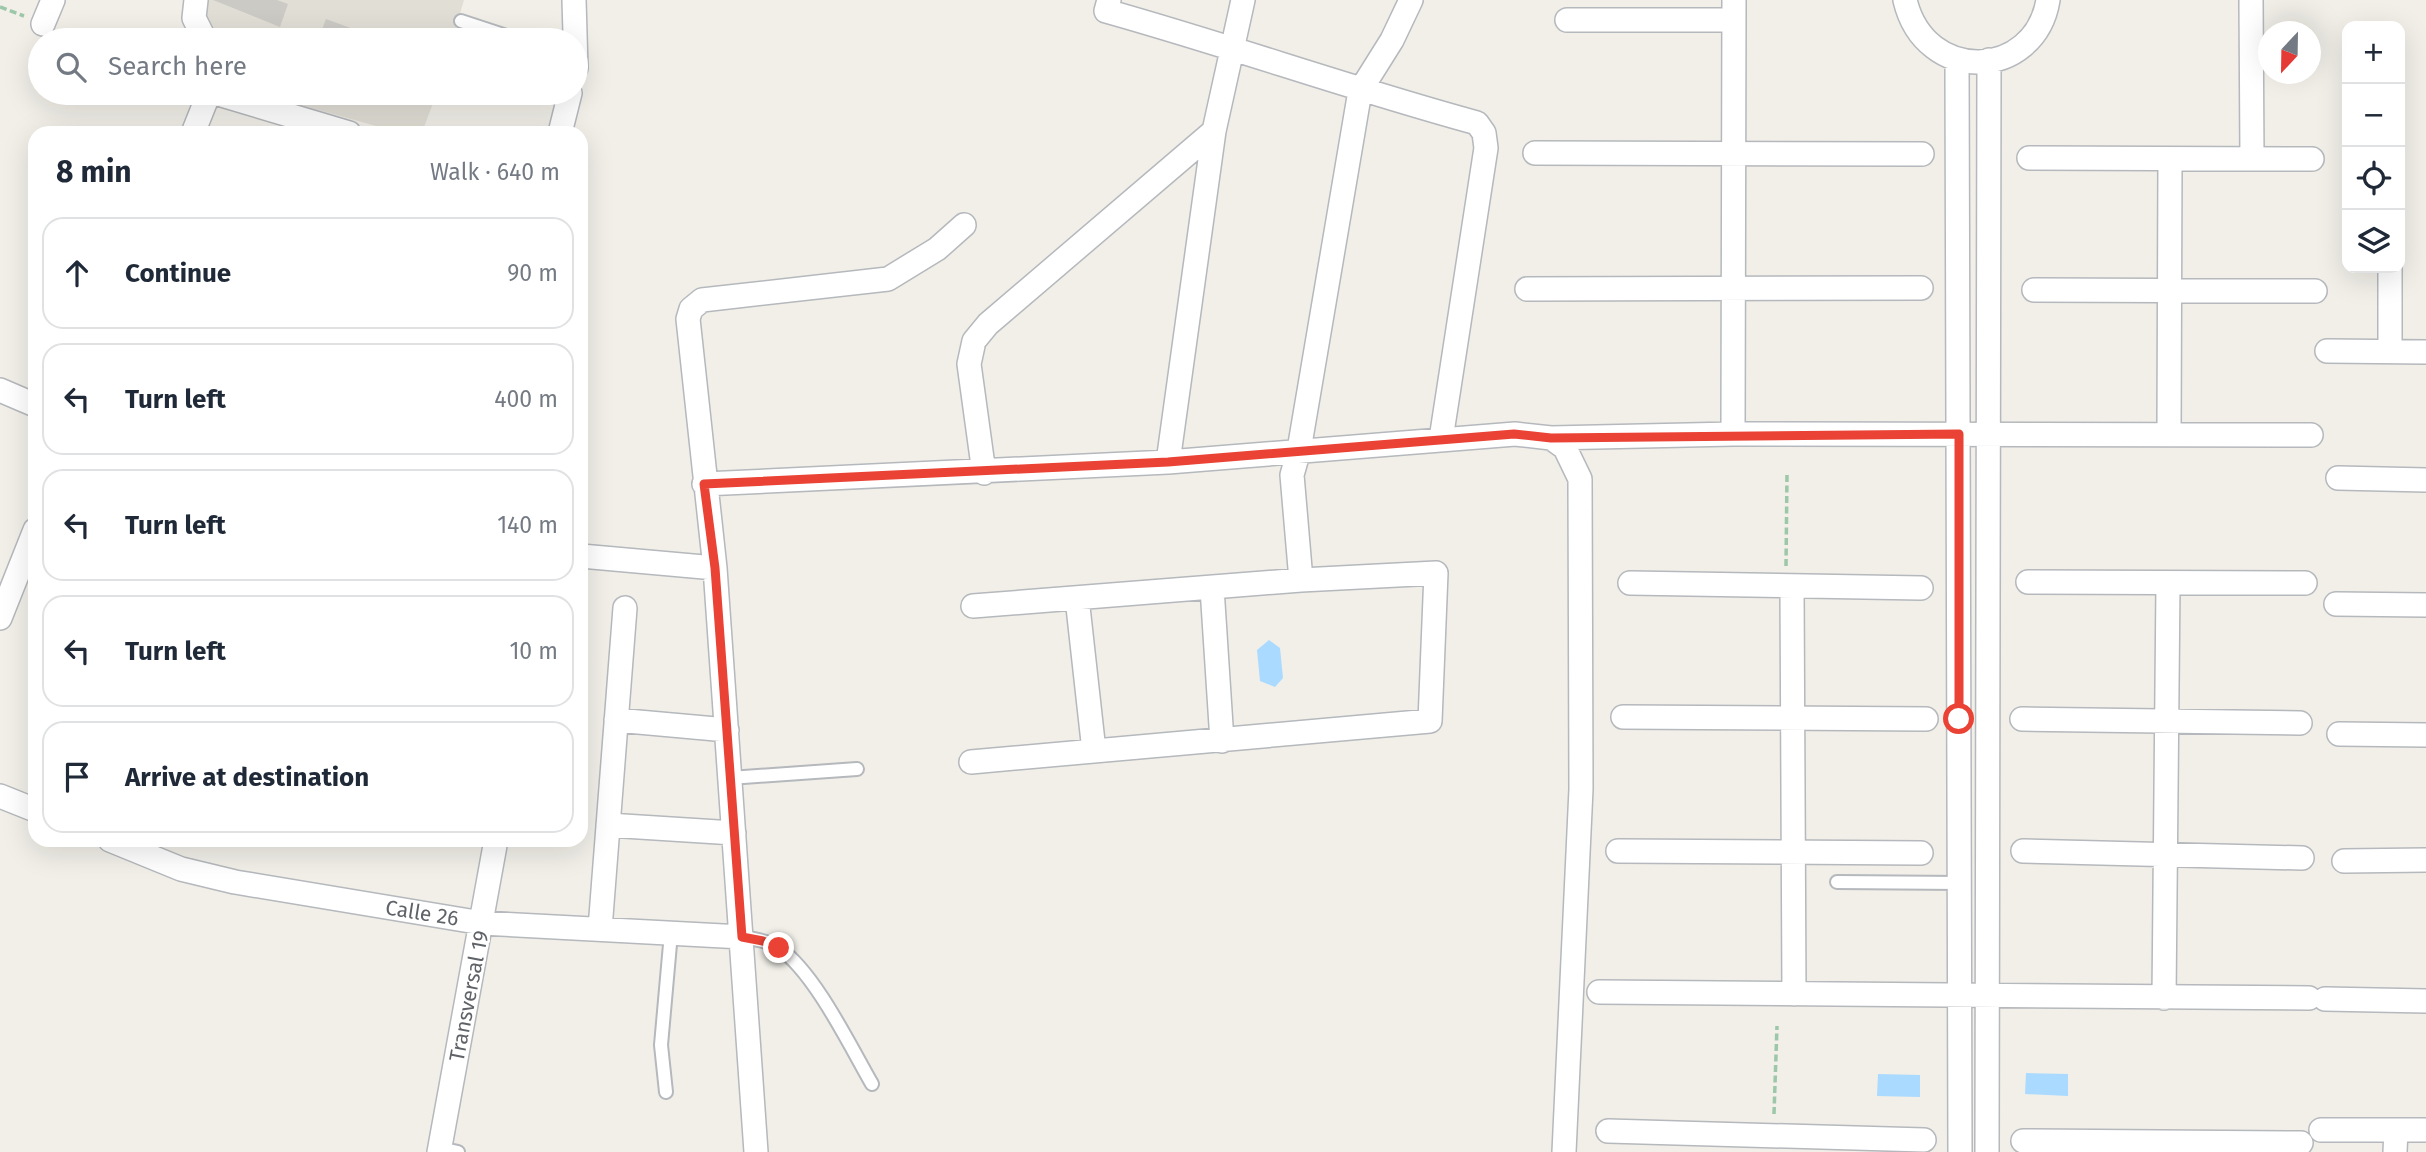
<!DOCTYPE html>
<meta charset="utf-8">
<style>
body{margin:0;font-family:"Fira Sans",sans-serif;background:#f2f2f3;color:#1f2937}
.controls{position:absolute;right:21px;top:21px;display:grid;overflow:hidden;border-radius:14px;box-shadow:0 7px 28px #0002}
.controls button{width:63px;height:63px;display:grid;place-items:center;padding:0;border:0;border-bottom:2px solid #e0e1e3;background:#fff;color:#1f2937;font:35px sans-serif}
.compass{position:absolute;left:2258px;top:21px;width:63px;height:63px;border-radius:50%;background:#fff;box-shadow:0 7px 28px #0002;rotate:202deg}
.stop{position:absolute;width:21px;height:21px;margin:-16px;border:5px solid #ea4335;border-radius:50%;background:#fff}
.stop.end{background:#ea4335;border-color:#fff;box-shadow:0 2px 7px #0008}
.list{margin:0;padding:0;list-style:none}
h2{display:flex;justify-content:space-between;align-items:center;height:91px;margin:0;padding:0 28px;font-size:30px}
h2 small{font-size:23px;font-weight:400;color:#747a83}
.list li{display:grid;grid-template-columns:46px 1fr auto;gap:21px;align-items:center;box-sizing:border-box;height:112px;margin:0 14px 14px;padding:0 14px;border:2px solid #e0e1e3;border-radius:21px}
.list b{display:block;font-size:26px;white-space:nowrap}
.list em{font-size:23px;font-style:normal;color:#747a83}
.icon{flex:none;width:38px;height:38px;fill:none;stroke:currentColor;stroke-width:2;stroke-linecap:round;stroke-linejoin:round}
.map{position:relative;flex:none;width:2426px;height:1152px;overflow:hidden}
.search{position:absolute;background:#fff;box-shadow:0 7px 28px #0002;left:28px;top:28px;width:560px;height:77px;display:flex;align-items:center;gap:18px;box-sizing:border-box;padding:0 24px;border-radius:38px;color:#747a83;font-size:26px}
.panel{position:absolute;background:#fff;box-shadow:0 7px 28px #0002;left:28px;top:126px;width:560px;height:721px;border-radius:21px}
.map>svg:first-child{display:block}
</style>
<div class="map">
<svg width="2426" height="1152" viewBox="0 0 2426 1152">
<rect width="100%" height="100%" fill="#f1efe8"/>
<path fill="#e1ded6" d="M206 0H464L452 40H222L207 20Z
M258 93H437L424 127 413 133H401Z"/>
<path fill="#aadaff" d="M1269 640 1280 648 1283 678 1275 687 1260 681 1257 650Z
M2026 1073 2068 1074V1096L2025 1094Z
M1878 1074 1920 1075V1097L1877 1096Z"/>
<path fill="#cccac5" d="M213 0H277L288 4 280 27Z
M326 19 378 38V40H318Z"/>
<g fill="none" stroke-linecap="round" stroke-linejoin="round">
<g stroke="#b5b8bc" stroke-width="16">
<path id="lane" d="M461 21 519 40
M730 778 857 769
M1837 882 1960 883
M742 937C755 939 768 941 779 948 815 973 850 1046 872 1084
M666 1092 661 1045 671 933
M440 1148 458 1152"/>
</g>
<g stroke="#b5b8bc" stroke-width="26">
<path id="street" d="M196 0 194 18 205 40
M574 0 576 68
M1109 0 1106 11C1231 46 1352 89 1477 123L1484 133 1486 148 1441 439
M1905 0C1925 85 2035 80 2048 0
M2251 0 2252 158
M1567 20H1734
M43 24 53 0
M1957 62 1960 1152
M215 93 349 133
M193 133 209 93
M560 133 570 93
M1535 153 1922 154
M2029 158 2312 159
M1527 289 1921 288
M2034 290 2315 291
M2327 351 2426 352
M2390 351V268
M0 390 35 405
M1733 434 1734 0
M2169 434 2170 159
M1551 438 1565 448 1580 479 1581 789 1564 1152
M1168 462 1214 131 1243 0
M984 473 969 364 974 341 988 324 1214 131
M2338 478 2426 480
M704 484 1168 462 1515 434 1551 438 1733 434 2311 435
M581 556 715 568
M1301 580 1292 475 1299 450 1360 91 1392 40 1411 0
M2028 582 2305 583
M1630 583 1921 588
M1792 587 1794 994
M1212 588 1222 741
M1077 598 1094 751
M2336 604 2426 605
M0 618 35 530
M1623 717 1926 719
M2022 719 2300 723
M616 720 727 730
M2339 734 2426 735
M971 762 1430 721 1436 573 1301 580 973 606
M0 796 35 810
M608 825 734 833
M110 840 181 869 235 882 482 923 742 937
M1618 851 1921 853
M2023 851 2302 858
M2344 861 2426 860
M600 929 625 608
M1599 992 2309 998
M2164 998 2168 584
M2325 999 2426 1001
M2321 1130H2426
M1608 1131 1924 1140
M2023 1141 2301 1143
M439 1152 496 840
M756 1152 715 568 688 319 691 309 702 300 888 279 937 249 964 225
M1987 1152 1989 60
M2395 1152 2396 1130"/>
</g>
<path stroke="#9cc7a9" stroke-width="3.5" stroke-dasharray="7 3.5" stroke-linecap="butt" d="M0 7 24 16
M1786 566 1787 474
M1774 1114 1777 1026"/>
<use href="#lane" stroke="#fff" stroke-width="12"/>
<use href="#street" stroke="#fff" stroke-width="23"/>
</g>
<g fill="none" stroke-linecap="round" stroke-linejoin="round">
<path stroke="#ea4335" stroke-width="9" d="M779 948 763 941 742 937 715 568 704 484 1168 462 1514 434 1551 438 1959 434V719"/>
</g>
<g text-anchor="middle" stroke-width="5" stroke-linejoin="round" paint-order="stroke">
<g font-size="21" fill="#5f6368" stroke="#fff">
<text transform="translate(422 913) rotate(9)" y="7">Calle 26</text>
<text transform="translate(469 996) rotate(-79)" y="7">Transversal 19</text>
</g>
</g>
</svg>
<div class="controls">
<button>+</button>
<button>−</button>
<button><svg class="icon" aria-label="locate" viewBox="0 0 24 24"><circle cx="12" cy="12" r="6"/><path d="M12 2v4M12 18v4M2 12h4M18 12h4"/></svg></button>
<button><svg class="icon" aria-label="layers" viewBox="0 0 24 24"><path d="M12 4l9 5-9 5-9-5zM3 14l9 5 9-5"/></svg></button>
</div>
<svg class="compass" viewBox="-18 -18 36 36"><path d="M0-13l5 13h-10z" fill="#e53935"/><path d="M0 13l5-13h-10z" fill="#747a83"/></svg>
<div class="stop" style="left:1959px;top:719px"></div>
<div class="stop end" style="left:779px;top:948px"></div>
<div class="search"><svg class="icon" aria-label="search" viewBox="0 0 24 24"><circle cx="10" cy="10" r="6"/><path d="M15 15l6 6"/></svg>Search here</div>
<section class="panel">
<h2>8 min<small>Walk · 640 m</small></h2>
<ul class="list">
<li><svg class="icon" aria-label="ahead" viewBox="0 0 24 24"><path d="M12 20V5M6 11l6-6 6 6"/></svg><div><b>Continue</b></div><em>90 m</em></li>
<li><svg class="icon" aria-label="left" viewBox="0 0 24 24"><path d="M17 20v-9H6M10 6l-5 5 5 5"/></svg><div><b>Turn left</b></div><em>400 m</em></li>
<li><svg class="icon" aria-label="left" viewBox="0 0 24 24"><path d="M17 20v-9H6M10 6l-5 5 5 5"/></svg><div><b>Turn left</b></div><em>140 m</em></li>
<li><svg class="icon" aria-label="left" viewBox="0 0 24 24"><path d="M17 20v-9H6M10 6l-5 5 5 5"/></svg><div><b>Turn left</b></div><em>10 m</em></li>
<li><svg class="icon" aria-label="arrive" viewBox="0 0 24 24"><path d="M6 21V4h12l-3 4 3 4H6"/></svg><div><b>Arrive at destination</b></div></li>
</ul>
</section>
</div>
